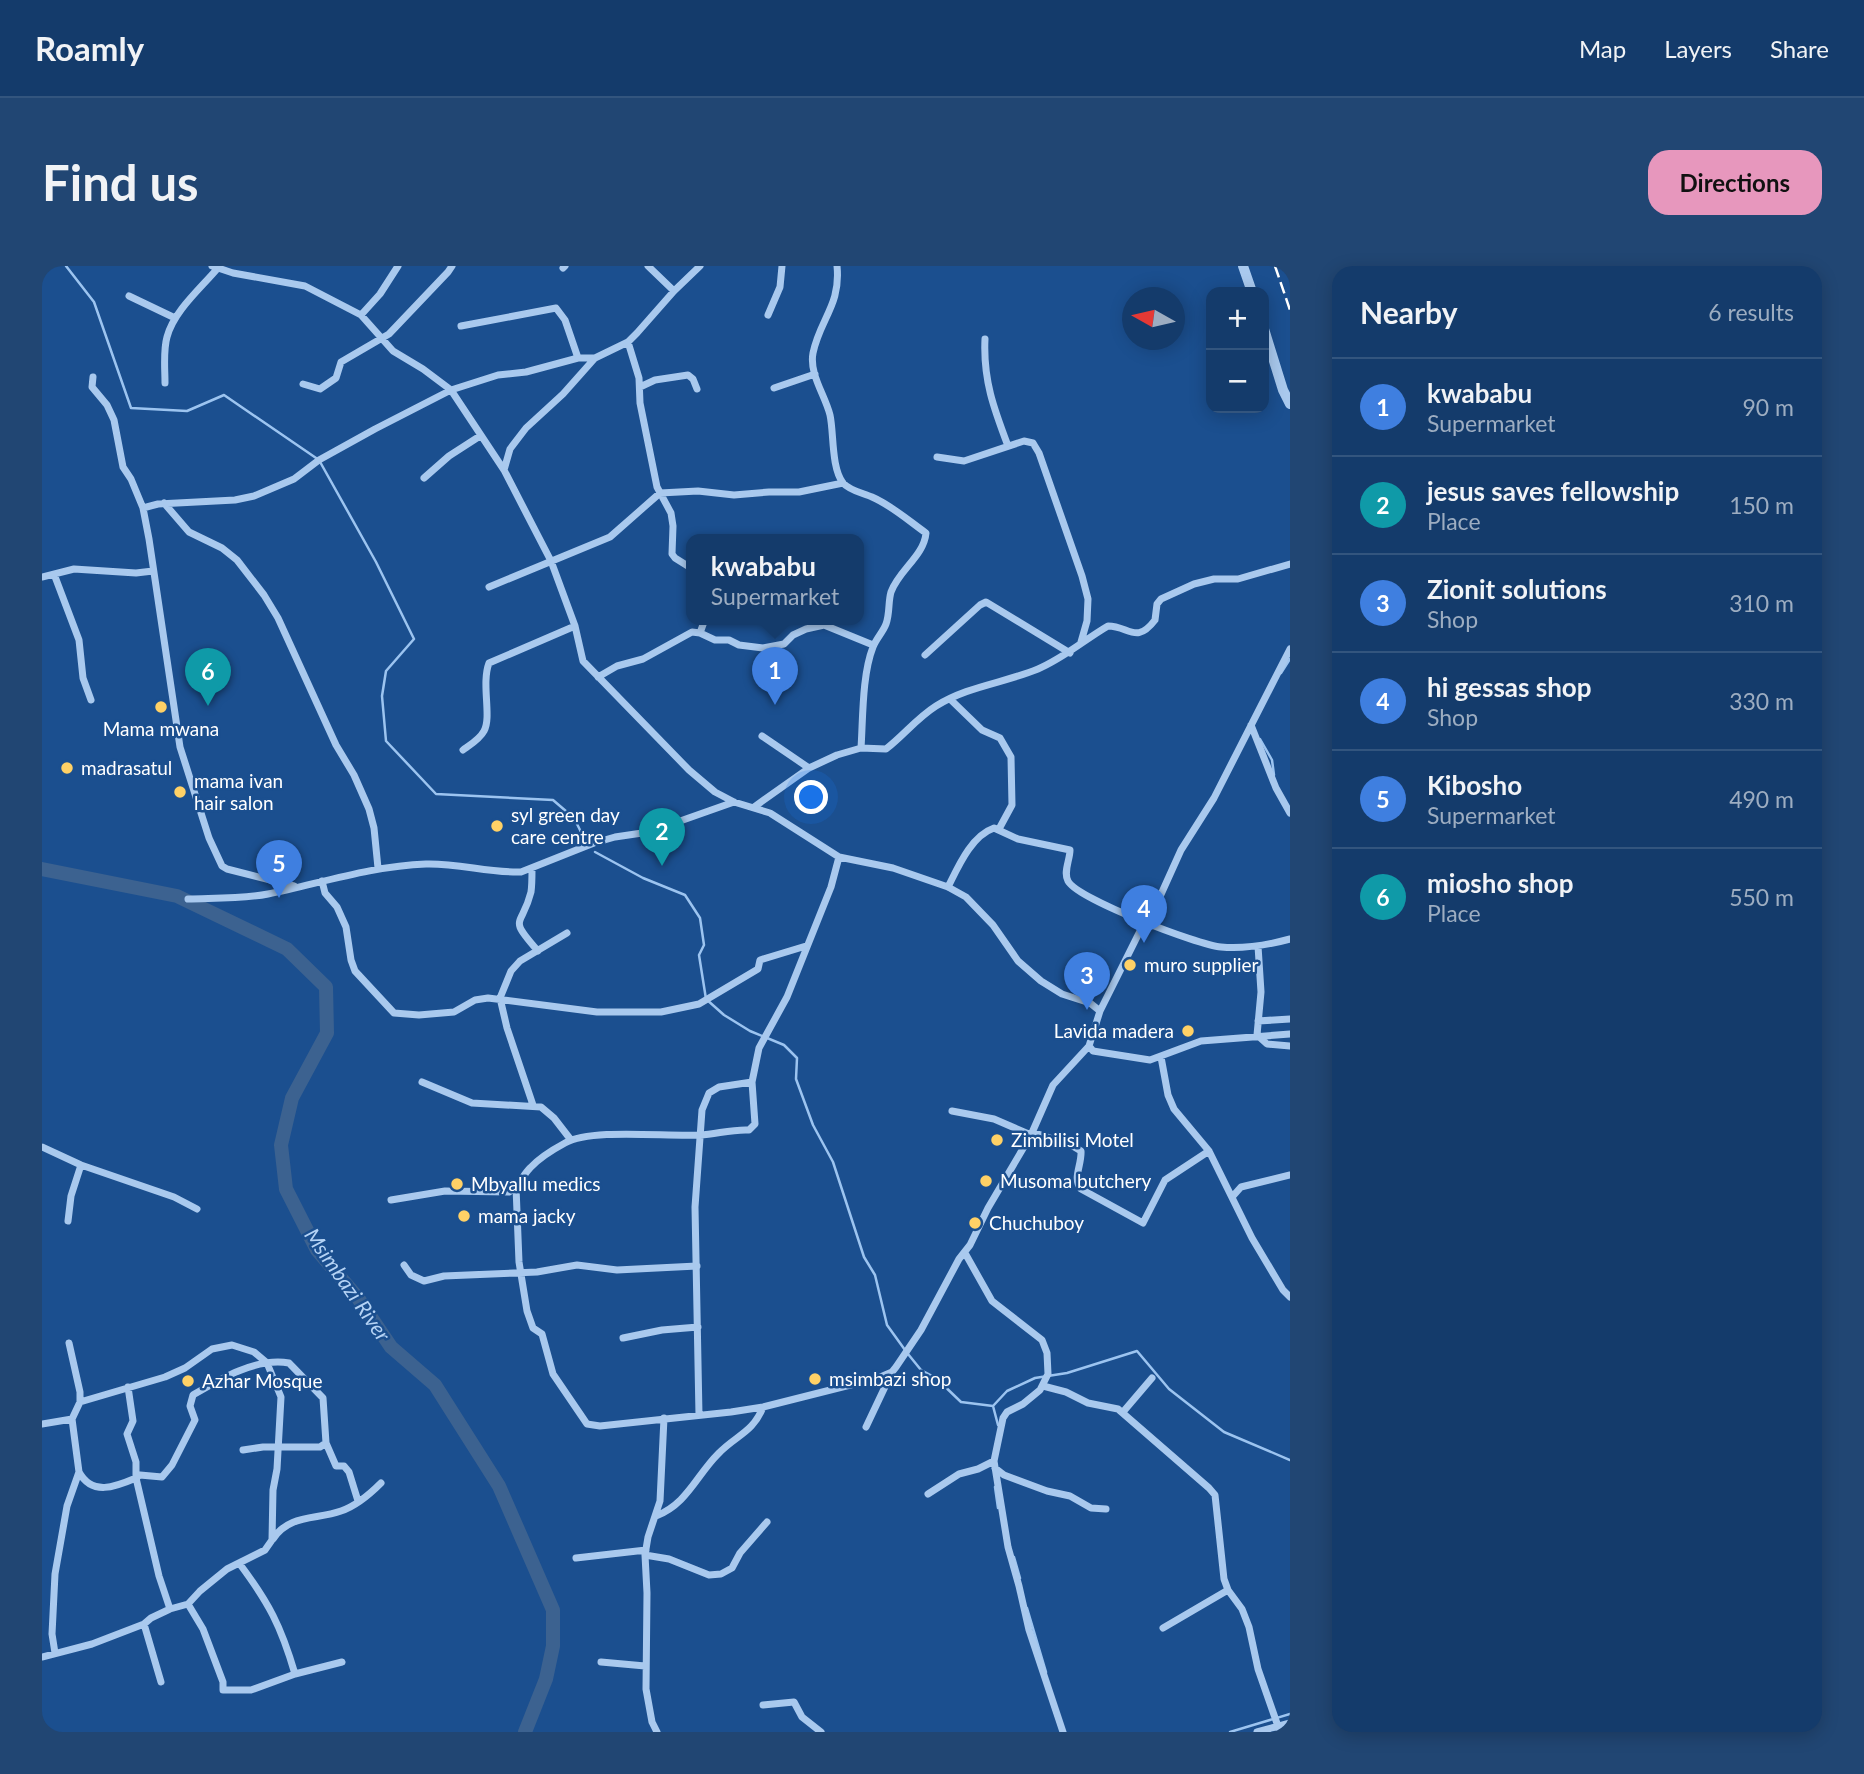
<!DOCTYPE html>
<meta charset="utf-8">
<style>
body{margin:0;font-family:Lato,sans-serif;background:#214673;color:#f1f3f6}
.controls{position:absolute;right:21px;top:21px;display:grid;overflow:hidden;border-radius:14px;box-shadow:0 4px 18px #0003}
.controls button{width:63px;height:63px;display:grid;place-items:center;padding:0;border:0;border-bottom:2px solid #33557e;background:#143b6b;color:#f1f3f6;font:35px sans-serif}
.compass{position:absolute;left:1080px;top:21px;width:63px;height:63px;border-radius:50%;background:#143b6b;box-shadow:0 4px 18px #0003;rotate:278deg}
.you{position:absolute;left:770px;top:532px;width:24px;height:24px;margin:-18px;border:5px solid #fff;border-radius:50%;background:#1a73e8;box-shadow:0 0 0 10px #1a73e833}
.badge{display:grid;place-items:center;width:46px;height:46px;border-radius:50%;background:#e797bd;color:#fff;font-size:23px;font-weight:700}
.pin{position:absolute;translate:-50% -58px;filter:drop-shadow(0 2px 4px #0008)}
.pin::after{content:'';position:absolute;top:37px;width:24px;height:21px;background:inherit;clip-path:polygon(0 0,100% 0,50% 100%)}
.popup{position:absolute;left:644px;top:268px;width:178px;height:91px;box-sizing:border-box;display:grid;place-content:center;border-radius:14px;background:#143b6b;filter:drop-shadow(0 2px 5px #0005);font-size:23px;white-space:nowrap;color:#9dadc1}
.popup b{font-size:26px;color:#f1f3f6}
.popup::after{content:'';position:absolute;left:50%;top:100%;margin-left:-14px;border:14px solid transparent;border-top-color:#143b6b}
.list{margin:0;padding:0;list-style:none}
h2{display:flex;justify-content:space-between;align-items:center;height:91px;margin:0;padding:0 28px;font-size:30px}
h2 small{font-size:23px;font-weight:400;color:#9dadc1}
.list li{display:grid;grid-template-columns:46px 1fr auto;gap:21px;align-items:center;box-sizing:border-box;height:98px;padding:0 28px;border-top:2px solid #33557e}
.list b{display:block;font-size:26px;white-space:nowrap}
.list p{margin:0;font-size:23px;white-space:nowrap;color:#9dadc1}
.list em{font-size:23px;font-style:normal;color:#9dadc1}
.map{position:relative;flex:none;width:1248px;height:1466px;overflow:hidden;border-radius:21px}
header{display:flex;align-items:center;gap:42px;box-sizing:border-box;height:98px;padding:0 35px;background:#143b6b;border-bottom:2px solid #33557e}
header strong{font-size:33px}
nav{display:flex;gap:38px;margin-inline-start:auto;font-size:24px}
.intro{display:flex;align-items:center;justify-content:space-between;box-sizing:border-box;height:168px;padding:0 42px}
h1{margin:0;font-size:49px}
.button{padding:18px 32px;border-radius:21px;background:#e797bd;color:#111;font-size:24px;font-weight:700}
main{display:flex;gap:42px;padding:0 42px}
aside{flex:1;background:#143b6b;border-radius:21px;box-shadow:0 4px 18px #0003}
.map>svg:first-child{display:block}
</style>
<header>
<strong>Roamly</strong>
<nav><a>Map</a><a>Layers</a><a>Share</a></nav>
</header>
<div class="intro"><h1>Find us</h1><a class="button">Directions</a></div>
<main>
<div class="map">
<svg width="1248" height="1466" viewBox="0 0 1248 1466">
<rect width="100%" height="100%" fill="#1b4f8f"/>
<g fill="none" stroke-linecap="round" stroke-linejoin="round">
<path stroke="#9cc4f0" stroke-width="2.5" d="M24 0 52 36 89 142 145 145 182 129 277 194 334 296 372 373 344 405 340 430 344 475 394 528 511 534 532 552 543 574
M1239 407 1248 393
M1218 473 1230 494 1232 509
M553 586 601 612 643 629 658 652 662 679 657 689 664 733 682 749 708 765 742 779 755 792 754 813 771 859 791 896 822 991 833 1009 845 1059 863 1084
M866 1088 879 1104 894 1112 919 1136 951 1140 965 1125 993 1112 1025 1107 1095 1085 1127 1123 1182 1166 1248 1194
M951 1140 956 1159
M953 1221 956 1242
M972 1291 978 1312
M985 1342 1004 1406
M1188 1466 1248 1448"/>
<path stroke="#3c6290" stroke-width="14" d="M0 603 135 630 245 683 284 721 285 767 250 832 239 879 244 923 275 984 316 1032 349 1081 393 1119 457 1220 511 1344V1380L504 1413 483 1466"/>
<path stroke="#a9c9ee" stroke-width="7" d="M170 0 191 7 263 20 319 49 351 85 381 103 409 124 462 204
M606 0 632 25
M658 0 632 25 595 67 586 76 553 92 521 128 484 162 468 183 462 204 509 295 533 360 541 395 647 504 673 526 692 536 728 547 797 591 851 602 906 621 924 631 951 659 976 695 999 715 1020 728 1048 737 1058 745 1047 780 1051 785 1108 794 1159 775 1248 768
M795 0C799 39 778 53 771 87 767 108 783 129 788 149 792 167 789 201 801 217 808 225 821 227 830 231 849 239 867 255 884 267 882 290 857 304 849 326 846 336 848 347 844 358 841 366 834 373 831 381 820 409 821 452 819 482
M521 2 523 0
M87 30 133 52
M319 49 338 28 356 0
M726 49 738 21 740 0
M419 60 514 42 523 54 536 92
M943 73C941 114 952 143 966 180
M586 76 597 112 598 137 615 221 629 247 631 260 630 288 633 292 649 302
M51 111 50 121 65 139 72 154 81 201 89 213 101 242 107 273 138 481 167 572 180 600 185 603 252 620
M123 117C123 102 121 85 125 71 132 45 158 23 175 3
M261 118 278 123 294 112 299 96 347 68 406 6 410 0
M598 121 613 114 646 109 651 113 655 123
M732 122 773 108
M895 191 922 195 982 175 991 177 997 187 1040 310 1046 333 1045 355 1039 376
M382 212 407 190 438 170
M122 237 147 266 180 282 195 294 222 329 236 352 294 479 312 509 327 543 332 562 336 602
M101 242 116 238 193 234 212 230 252 213 277 194 333 163 409 124 456 109 484 106 536 92H553
M12 308 37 374 41 412 49 434
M0 311 32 303 94 307 111 305
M447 321 568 271 618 227 656 225 692 229 727 226H757L801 217
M658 367 663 353
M883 389 938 339 944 336 1028 387
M556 411 575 400 601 393 650 366 658 367 673 374H687L697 379 721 382 742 378 751 369 764 363 782 359 831 379
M908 433 940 464 958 472 969 491 970 539 957 563
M1209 459 1234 522 1248 547
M720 470 767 502
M421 484C428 479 438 473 442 465 450 451 439 418 447 397L533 360
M712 541 767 502 795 489 819 482 844 483C862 469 875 452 894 440 926 420 962 417 996 403 1022 392 1042 374 1066 360 1087 360 1094 379 1113 354L1115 338 1119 333 1152 318 1172 313H1196L1248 298
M490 603C490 610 490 619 489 626 480 662 465 650 496 685
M280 615 283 627 295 641 304 661 309 694 313 705 352 747 377 749 412 746 433 734 446 732 555 746H619L657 738 716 703 718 694 764 680
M906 621C916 601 929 570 952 562L976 573 1028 584C1028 594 1021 606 1026 615 1035 633 1156 679 1179 681 1202 683 1226 679 1248 673
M146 633C172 632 201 633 226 628 279 617 330 600 384 598 416 597 447 607 479 606L552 577 573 571 607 566 692 536
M1216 680 1219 726 1215 769 1225 778 1248 780
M1058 745 1103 655 1116 635 1139 584 1172 532 1248 383
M1216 755 1248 753
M1119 791 1126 829 1132 843 1167 885 1210 972 1241 1024 1248 1031
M380 816 430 837 499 841 512 852 529 874
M491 839 465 762 458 732 469 705 478 695 525 667
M910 845 952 853 989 869
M990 866 1029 879 1039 885C1040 899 1030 912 1039 923L1101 957 1123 914 1167 885
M0 881 39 899 132 931 155 943
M474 921 477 996 485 1045 491 1062 500 1068 511 1108 545 1158 558 1160 689 1146 721 1141 836 1112 850 1106 854 1101 879 1064 917 993 928 979 946 942 989 869 1011 819 1047 780
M1191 930 1199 921 1248 909
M349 934 403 925 467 926C477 921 480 910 488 902 498 891 510 884 523 877 550 862 624 871 658 869 675 868 690 863 707 864L713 858 710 816 717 782 745 731 789 621 797 591
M26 955 29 930 39 899
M923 987 950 1035 1000 1074 1005 1087 1006 1108 998 1124 981 1138 965 1146 961 1152 952 1195 966 1281 977 1320 987 1364 1021 1466
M362 999 369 1009 382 1015 402 1010 495 1006 535 999 575 1004 655 1000
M581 1072 620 1064 656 1061
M27 1077 38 1126V1136
M1001 1120 1024 1126 1046 1137 1076 1143 1167 1222 1173 1229 1182 1313 1186 1324 1200 1343 1207 1361 1216 1403 1238 1466
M86 1121 91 1155 85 1168 94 1196V1212L98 1209 120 1211 130 1199 153 1154 148 1140 151 1129C178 1113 215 1091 247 1097L281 1132 284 1177 294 1200H302L307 1206 316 1235
M1081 1146 1110 1112
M657 1149 653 941 660 844 667 827 677 821 710 816
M0 1158 30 1153 38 1136 123 1111 143 1102 170 1083 190 1079 212 1086 225 1097 239 1131 235 1203 231 1224 230 1274 223 1284 185 1303 158 1325 146 1338 128 1343 109 1352 102 1358 50 1378 0 1391
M824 1161 850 1106
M201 1184 221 1181H278L284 1177
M953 1202 962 1209 1005 1225 1028 1230 1049 1242 1064 1243
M37 1206C50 1230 73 1221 94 1212L117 1310 128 1343
M886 1228 917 1208 936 1203 952 1195
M614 1250C645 1238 654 1210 676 1188 694 1169 711 1167 721 1141
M231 1273C247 1248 274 1254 299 1245 314 1240 328 1228 339 1217
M603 1289 627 1293 667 1309 679 1308 690 1302 698 1287 725 1256
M534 1292 604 1284
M197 1297C227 1337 239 1360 253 1408
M146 1338 161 1363 181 1416V1424H209L253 1408 300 1396
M102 1358 119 1416
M1121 1362 1186 1324
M13 1387 10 1368 13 1308 25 1240 37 1206 30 1153
M559 1396 603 1400
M721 1439 752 1436 760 1451 779 1466
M615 1466 610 1456 604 1423 605 1327 603 1289 606 1271 618 1235 622 1152
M1215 1466 1248 1457"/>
<path stroke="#a9c9ee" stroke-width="10" d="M1201 0 1210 26
M1222 63 1241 124 1248 138"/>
<path stroke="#fff" stroke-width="2.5" stroke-dasharray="12 5" stroke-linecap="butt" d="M1233 0 1248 44"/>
</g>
<g fill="#ffd166" stroke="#1b4f8f" stroke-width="2.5">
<circle cx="119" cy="441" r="7"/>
<circle cx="25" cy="502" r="7"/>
<circle cx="138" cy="526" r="7"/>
<circle cx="455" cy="560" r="7"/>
<circle cx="1088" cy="699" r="7"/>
<circle cx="1146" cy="765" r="7"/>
<circle cx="955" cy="874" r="7"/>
<circle cx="944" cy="915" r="7"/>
<circle cx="415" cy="918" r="7"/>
<circle cx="422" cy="950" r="7"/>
<circle cx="933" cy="957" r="7"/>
<circle cx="773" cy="1113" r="7"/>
<circle cx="146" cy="1115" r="7"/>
</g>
<g text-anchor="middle" stroke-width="5" stroke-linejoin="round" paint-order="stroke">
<g font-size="19" fill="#fff" stroke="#1b4f8f" text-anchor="start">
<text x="119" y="470" text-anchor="middle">Mama mwana</text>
<text x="39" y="509">madrasatul</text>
<text x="152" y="522">mama ivan<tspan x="152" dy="22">hair salon</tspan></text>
<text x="469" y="556">syl green day<tspan x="469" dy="22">care centre</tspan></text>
<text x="1102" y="706">muro supplier</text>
<text x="1132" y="772" text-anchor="end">Lavida madera</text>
<text x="969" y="881">Zimbilisi Motel</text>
<text x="958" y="922">Musoma butchery</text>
<text x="429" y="925">Mbyallu medics</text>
<text x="436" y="957">mama jacky</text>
<text x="947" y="964">Chuchuboy</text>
<text x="787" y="1120">msimbazi shop</text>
<text x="160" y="1122">Azhar Mosque</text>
</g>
<g font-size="21" font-style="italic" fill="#b5d3f5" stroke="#1b4f8f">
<text transform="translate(305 1019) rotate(55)" y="7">Msimbazi River</text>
</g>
</g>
</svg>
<div class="controls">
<button>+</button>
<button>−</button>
</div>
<svg class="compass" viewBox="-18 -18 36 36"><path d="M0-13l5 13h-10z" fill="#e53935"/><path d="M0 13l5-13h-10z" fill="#9dadc1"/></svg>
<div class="you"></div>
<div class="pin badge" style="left:733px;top:439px;background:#3f7fe0">1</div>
<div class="popup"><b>kwababu</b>Supermarket</div>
<div class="pin badge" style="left:620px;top:600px;background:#0f9aa8">2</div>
<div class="pin badge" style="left:1045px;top:744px;background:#3f7fe0">3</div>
<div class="pin badge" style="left:1102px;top:677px;background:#3f7fe0">4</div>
<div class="pin badge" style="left:237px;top:632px;background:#3f7fe0">5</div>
<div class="pin badge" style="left:166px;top:440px;background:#0f9aa8">6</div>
</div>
<aside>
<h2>Nearby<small>6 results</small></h2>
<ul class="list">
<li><span class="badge" style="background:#3f7fe0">1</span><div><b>kwababu</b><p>Supermarket</p></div><em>90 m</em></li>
<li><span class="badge" style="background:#0f9aa8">2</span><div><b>jesus saves fellowship</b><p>Place</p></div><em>150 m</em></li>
<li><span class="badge" style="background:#3f7fe0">3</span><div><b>Zionit solutions</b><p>Shop</p></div><em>310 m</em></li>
<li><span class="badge" style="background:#3f7fe0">4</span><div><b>hi gessas shop</b><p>Shop</p></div><em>330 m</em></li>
<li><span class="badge" style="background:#3f7fe0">5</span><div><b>Kibosho</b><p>Supermarket</p></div><em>490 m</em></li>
<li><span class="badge" style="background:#0f9aa8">6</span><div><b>miosho shop</b><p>Place</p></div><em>550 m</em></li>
</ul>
</aside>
</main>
